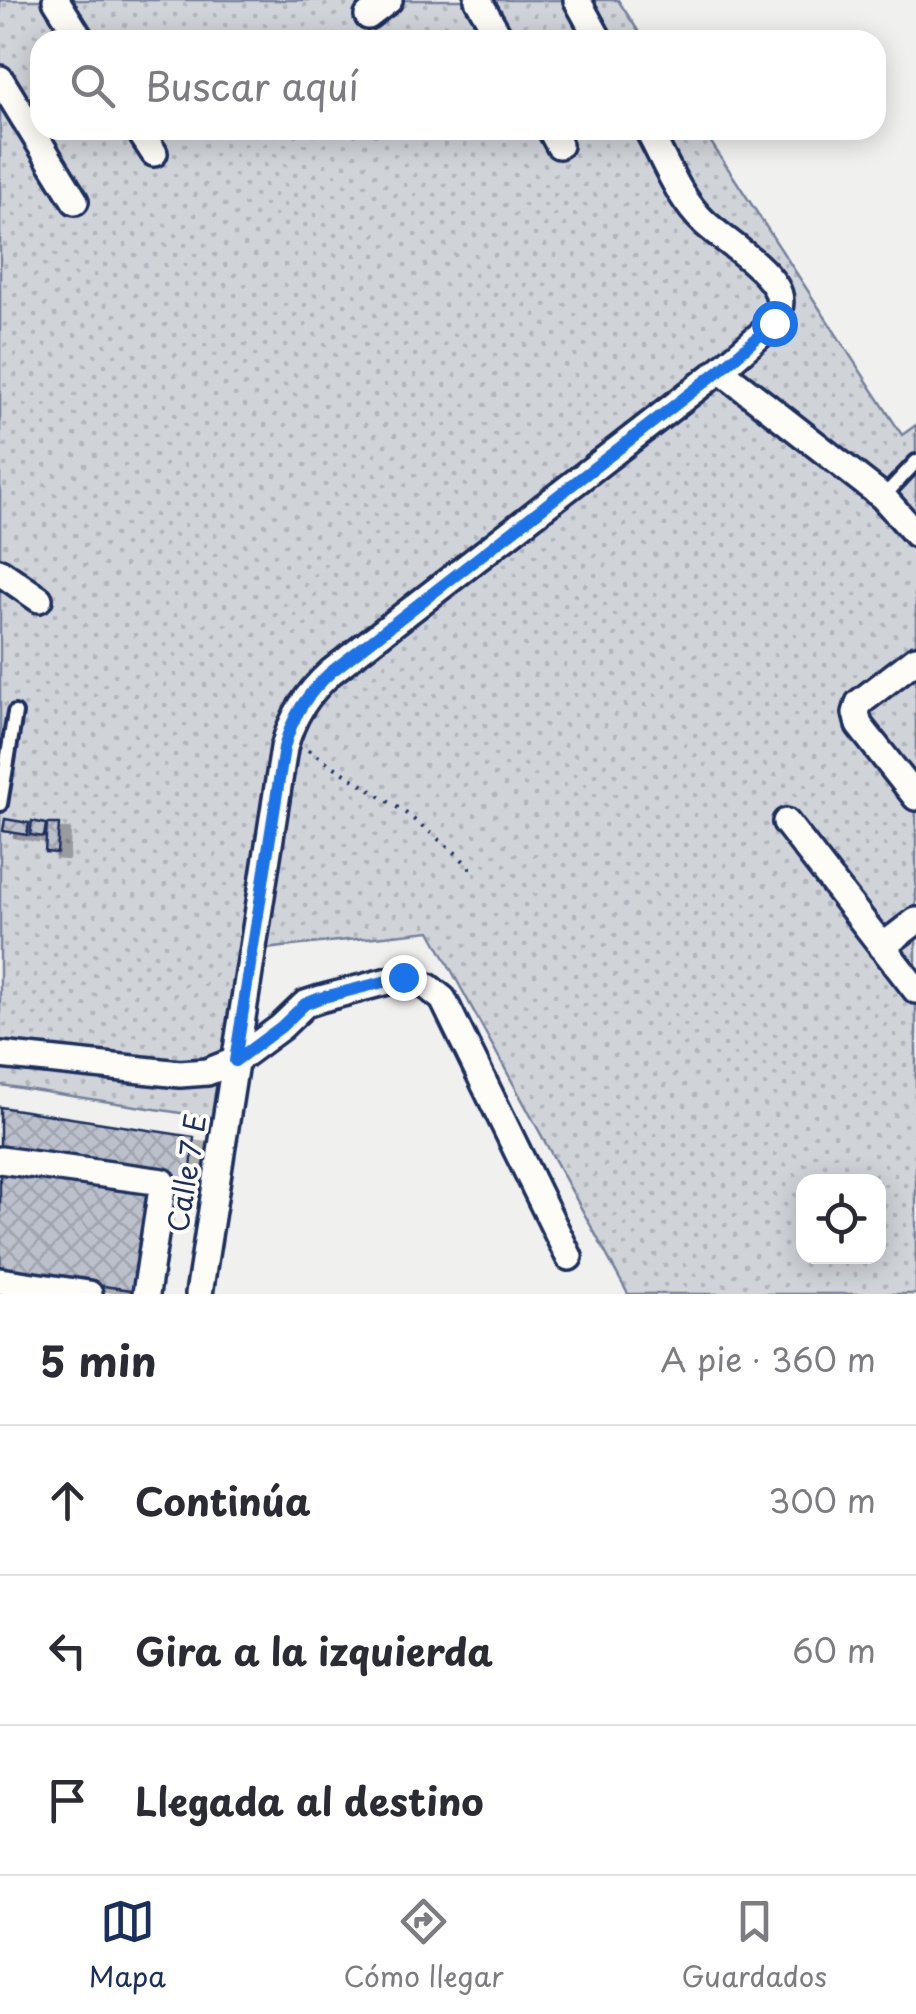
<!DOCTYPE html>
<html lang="es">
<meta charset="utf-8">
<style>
body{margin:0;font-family:"Playpen Sans",sans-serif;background:#f7f7f7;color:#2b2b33}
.controls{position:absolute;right:30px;bottom:30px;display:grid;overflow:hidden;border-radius:20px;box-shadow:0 5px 25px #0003}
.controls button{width:90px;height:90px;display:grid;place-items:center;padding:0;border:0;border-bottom:2px solid #e1e1e2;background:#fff;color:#2b2b33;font:50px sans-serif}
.stop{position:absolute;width:30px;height:30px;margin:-22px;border:8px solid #1a73e8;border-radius:50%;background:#fff}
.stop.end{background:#1a73e8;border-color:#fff;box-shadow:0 2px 10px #0008}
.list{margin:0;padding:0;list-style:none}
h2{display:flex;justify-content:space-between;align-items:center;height:130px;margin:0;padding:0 40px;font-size:42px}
h2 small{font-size:32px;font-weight:400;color:#7c7c81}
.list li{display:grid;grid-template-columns:65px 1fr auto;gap:30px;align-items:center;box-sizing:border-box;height:150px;padding:0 40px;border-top:2px solid #e1e1e2}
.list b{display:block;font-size:38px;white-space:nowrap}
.list em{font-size:32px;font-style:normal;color:#7c7c81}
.icon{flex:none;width:55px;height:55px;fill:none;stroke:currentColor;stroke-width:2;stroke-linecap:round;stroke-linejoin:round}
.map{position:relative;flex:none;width:916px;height:1294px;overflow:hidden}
.search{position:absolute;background:#fff;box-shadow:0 5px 25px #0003;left:30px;right:30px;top:30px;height:110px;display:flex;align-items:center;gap:25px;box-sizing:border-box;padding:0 35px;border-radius:30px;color:#7c7c81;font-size:38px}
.sheet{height:580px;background:#fff}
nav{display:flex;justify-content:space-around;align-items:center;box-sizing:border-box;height:140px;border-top:2px solid #e1e1e2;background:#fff;font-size:28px;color:#7c7c81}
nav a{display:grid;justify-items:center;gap:5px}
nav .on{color:#1b2f5e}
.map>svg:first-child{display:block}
</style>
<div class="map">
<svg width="916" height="1294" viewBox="0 0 916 1294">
<defs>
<pattern id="grass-dots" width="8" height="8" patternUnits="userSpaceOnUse" patternTransform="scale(2.5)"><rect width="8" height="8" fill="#d0d3d8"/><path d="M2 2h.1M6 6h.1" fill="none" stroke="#b2b5bc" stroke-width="1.8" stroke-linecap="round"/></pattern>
<pattern id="building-cross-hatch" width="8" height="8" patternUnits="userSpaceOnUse" patternTransform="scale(2.5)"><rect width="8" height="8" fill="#bbc0ca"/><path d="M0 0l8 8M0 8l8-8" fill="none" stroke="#a0a5b0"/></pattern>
<filter id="shadow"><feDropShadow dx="11" dy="6" stdDeviation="0" flood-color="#0004"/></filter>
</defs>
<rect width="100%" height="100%" fill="#f0f0ee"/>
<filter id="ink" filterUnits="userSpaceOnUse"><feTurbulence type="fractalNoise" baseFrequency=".01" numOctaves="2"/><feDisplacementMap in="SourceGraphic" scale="20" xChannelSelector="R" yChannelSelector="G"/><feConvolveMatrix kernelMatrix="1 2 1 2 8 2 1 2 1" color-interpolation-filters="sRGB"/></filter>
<g filter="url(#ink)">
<path fill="url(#grass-dots)" stroke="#76819b" stroke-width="2.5" fill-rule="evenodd" d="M0 0H618L644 40H40V130H703L902 435 916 425V1294H628L430 931 265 949 239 1122 0 1085ZM804 1182H878V1256H804Z"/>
<path fill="url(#building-cross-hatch)" stroke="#1b2f5e" stroke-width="2.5" filter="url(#shadow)" d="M5 819 29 823 27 835 3 831Z
M32 821 46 824 44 837 30 835Z
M47 824H59L57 853 45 852Z
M0 1107 194 1137 190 1181 0 1157Z
M0 1170 148 1187 138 1291 0 1271Z"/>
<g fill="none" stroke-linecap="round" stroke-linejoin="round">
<g stroke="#1b2f5e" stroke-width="20">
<path id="lane" d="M883 497 916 462
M0 804 15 713"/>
</g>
<g stroke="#1b2f5e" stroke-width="32">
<path id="street" d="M56 0 81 40
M478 0 501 40
M577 0 599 40
M368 16 389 0
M0 79 75 201
M139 130 154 153
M551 130 559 145
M720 370 883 497 916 534
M0 572 39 599
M916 659 859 703 856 713 859 725 916 797
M786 822 916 990
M882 947 916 921
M0 1055 180 1074 207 1072 235 1061 281 1027 305 1004 320 999 403 977 428 987 443 999 569 1257
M0 1160 163 1182 146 1294
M0 1281 89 1294
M199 1294 284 748C292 716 307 694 331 672L720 370 774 323C780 311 783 298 775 286 762 264 725 241 705 223 679 199 665 161 648 130"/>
</g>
<path stroke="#1b2f5e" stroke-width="4" stroke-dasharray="2.5 8" stroke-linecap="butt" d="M308 750 403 811 457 854 472 870"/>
<use href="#lane" stroke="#fdfcf7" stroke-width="12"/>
<use href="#street" stroke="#fdfcf7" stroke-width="25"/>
</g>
</g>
<g fill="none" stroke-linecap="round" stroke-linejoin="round" filter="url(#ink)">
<path stroke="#1a73e8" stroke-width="12" d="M403 977 320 998 305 1004 281 1027 235 1061 284 748C292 716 307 694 331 672L720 370 774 323"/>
</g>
<g text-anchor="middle" stroke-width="8" stroke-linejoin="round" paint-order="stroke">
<g font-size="28" fill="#1b2f5e" stroke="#fdfcf7">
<text transform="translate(187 1173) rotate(-81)" y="10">Calle 7 E</text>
</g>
</g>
</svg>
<div class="controls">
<button><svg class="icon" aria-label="locate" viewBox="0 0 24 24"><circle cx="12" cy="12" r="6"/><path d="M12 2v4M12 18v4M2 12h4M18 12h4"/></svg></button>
</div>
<div class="stop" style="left:774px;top:323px"></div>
<div class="stop end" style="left:403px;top:977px"></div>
<div class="search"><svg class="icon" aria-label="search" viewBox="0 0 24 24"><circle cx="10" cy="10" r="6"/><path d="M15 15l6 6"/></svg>Buscar aquí</div>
</div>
<section class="sheet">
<h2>5 min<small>A pie · 360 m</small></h2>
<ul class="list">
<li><svg class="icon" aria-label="ahead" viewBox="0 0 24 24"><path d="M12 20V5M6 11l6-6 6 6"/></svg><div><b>Continúa</b></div><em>300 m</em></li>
<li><svg class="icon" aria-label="left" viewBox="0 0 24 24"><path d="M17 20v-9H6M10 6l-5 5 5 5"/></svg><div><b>Gira a la izquierda</b></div><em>60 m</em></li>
<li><svg class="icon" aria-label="arrive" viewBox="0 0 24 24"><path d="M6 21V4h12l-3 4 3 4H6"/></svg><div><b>Llegada al destino</b></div></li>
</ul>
</section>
<nav>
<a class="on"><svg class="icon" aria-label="map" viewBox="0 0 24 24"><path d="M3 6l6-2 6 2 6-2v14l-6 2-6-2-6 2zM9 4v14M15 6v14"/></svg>Mapa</a>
<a><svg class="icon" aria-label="directions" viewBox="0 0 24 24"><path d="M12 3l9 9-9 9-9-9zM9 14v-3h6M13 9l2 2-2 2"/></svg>Cómo llegar</a>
<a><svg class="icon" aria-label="saved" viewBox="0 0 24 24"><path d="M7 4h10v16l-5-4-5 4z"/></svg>Guardados</a>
</nav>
